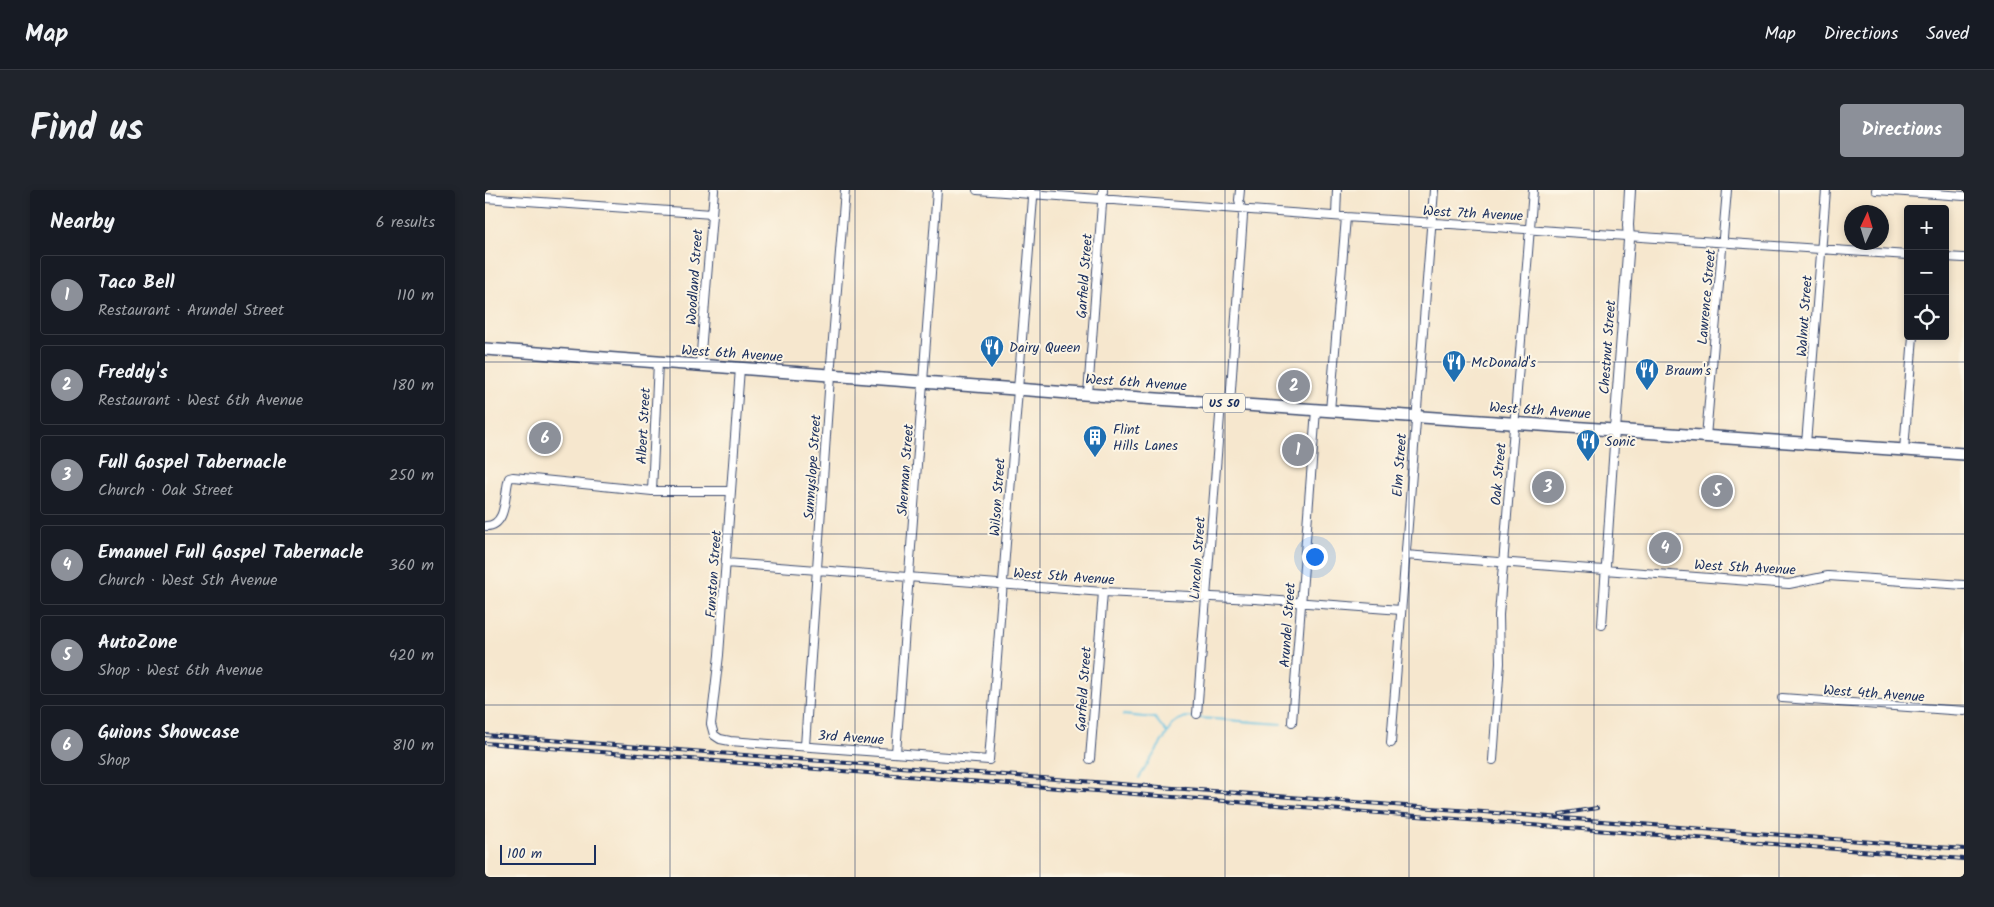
<!DOCTYPE html>
<meta charset="utf-8">
<style>
body{margin:0;font-family:Kalam,sans-serif;background:#20242c;color:#f1f3f6}
.controls{position:absolute;right:15px;top:15px;display:grid;overflow:hidden;border-radius:5px;box-shadow:0 2px 8px #0003}
.controls button{width:45px;height:45px;display:grid;place-items:center;padding:0;border:0;border-bottom:1px solid #363941;background:#171b24;color:#f1f3f6;font:25px sans-serif}
.compass{position:absolute;left:1359px;top:15px;width:45px;height:45px;border-radius:50%;background:#171b24;box-shadow:0 2px 8px #0003;rotate:4deg}
.scale{position:absolute;left:15px;bottom:12px;width:96px;box-sizing:border-box;padding-left:5px;border:2px solid #1b2f5e;border-top:0;font-size:14px;line-height:18px;white-space:nowrap;color:#1b2f5e;-webkit-text-stroke:4px #fcf5e5;paint-order:stroke}
.you{position:absolute;left:829px;top:366px;width:18px;height:18px;margin:-12px;border:4px solid #fff;border-radius:50%;background:#1a73e8;box-shadow:0 0 0 8px #1a73e833}
.badge{display:grid;place-items:center;width:32px;height:32px;border-radius:50%;background:#8c9099;color:#fff;font-size:16px;font-weight:700}
.pin{position:absolute;translate:-50% -50%;border:2px solid #fff;box-shadow:0 1px 5px #0006}
.list{margin:0;padding:0;list-style:none}
h2{display:flex;justify-content:space-between;align-items:center;height:65px;margin:0;padding:0 20px;font-size:21px}
h2 small{font-size:16px;font-weight:400;color:#9ea1a6}
.list li{display:grid;grid-template-columns:32px 1fr auto;gap:15px;align-items:center;box-sizing:border-box;height:80px;margin:0 10px 10px;padding:0 10px;border:1px solid #363941;border-radius:5px}
.list b{display:block;font-size:19px;white-space:nowrap}
.list p{margin:0;font-size:16px;white-space:nowrap;color:#9ea1a6}
.list em{font-size:16px;font-style:normal;color:#9ea1a6}
.icon{flex:none;width:28px;height:28px;fill:none;stroke:currentColor;stroke-width:2;stroke-linecap:round;stroke-linejoin:round}
.map{position:relative;flex:none;width:1479px;height:687px;overflow:hidden;border-radius:5px}
header{display:flex;align-items:center;gap:30px;box-sizing:border-box;height:70px;padding:0 25px;background:#171b24;border-bottom:1px solid #363941}
header strong{font-size:24px}
nav{display:flex;gap:28px;margin-inline-start:auto;font-size:18px}
.intro{display:flex;align-items:center;justify-content:space-between;box-sizing:border-box;height:120px;padding:0 30px}
h1{margin:0;font-size:35px}
.button{padding:12px 22px;border-radius:5px;background:#8c9099;color:#fff;font-size:18px;font-weight:700}
main{display:flex;gap:30px;padding:0 30px}
aside{flex:1;background:#171b24;border-radius:5px;box-shadow:0 2px 8px #0003}
.map>svg:first-child{display:block}
</style>
<header>
<strong>Map</strong>
<nav><a>Map</a><a>Directions</a><a>Saved</a></nav>
</header>
<div class="intro"><h1>Find us</h1><a class="button">Directions</a></div>
<main>
<aside>
<h2>Nearby<small>6 results</small></h2>
<ul class="list">
<li><span class="badge">1</span><div><b>Taco Bell</b><p>Restaurant · Arundel Street</p></div><em>110 m</em></li>
<li><span class="badge">2</span><div><b>Freddy's</b><p>Restaurant · West 6th Avenue</p></div><em>180 m</em></li>
<li><span class="badge">3</span><div><b>Full Gospel Tabernacle</b><p>Church · Oak Street</p></div><em>250 m</em></li>
<li><span class="badge">4</span><div><b>Emanuel Full Gospel Tabernacle</b><p>Church · West 5th Avenue</p></div><em>360 m</em></li>
<li><span class="badge">5</span><div><b>AutoZone</b><p>Shop · West 6th Avenue</p></div><em>420 m</em></li>
<li><span class="badge">6</span><div><b>Guions Showcase</b><p>Shop</p></div><em>810 m</em></li>
</ul>
</aside>
<div class="map">
<svg width="1479" height="687" viewBox="0 0 1479 687">
<rect width="100%" height="100%" fill="#fcf5e5"/>
<filter id="ink" filterUnits="userSpaceOnUse"><feTurbulence type="fractalNoise" baseFrequency=".02" numOctaves="2"/><feDisplacementMap in="SourceGraphic" scale="10" xChannelSelector="R" yChannelSelector="G"/><feConvolveMatrix kernelMatrix="1 2 1 2 8 2 1 2 1" color-interpolation-filters="sRGB"/></filter>
<filter id="wash" filterUnits="userSpaceOnUse"><feTurbulence type="fractalNoise" baseFrequency=".0096" numOctaves="4" result="noise"/><feDisplacementMap in="SourceGraphic" scale="20" xChannelSelector="R" yChannelSelector="G"/><feGaussianBlur stdDeviation="1.12" result="paint"/><feColorMatrix in="noise" values="0 0 0 0 0 0 0 0 0 0 0 0 0 0 0 0 0 1.4 0 .05"/><feComposite in="paint" operator="in"/></filter>
<g filter="url(#wash)">
<rect width="100%" height="100%" fill="#f6e7ce"/>
<g fill="none" stroke-linecap="round" stroke-linejoin="round">
<path stroke="#63c0e1" stroke-width="2" d="M638 525 670 528 682 543
M654 588 688 534 693 530 701 527 796 534"/>
</g>
</g>
<g filter="url(#ink)">
<g fill="none" stroke-linecap="round" stroke-linejoin="round">
<g stroke="#3c4b6f" stroke-width="10">
<path id="street" d="M492 0 861 27 1423 65
M1391 0 1479 6
M0 8 227 24
M851 26 852 0
M1460 67 1479 68
M215 175 229 0
M255 178 234 465 226 534 229 545 235 549 245 551 504 570 548 8 545 0
M603 204 618 0
M745 214 758 25 754 10 755 0
M845 221 861 27
M1221 247 1242 0
M1321 254 1341 0
M1419 260 1428 146
M167 301 173 172
M1 336C23 336 19 303 24 288L28 287 167 301H246
M920 365 1304 394 1343 386 1479 395
M241 373 618 402 770 409 916 420
M1117 435 1130 240
M1297 508 1479 521
M712 524 736 213
M807 532 831 220
M906 553 949 0
M320 556 345 186 360 0
M411 563 452 0
M605 569 618 402
M1008 570 1015 473 1014 425 1048 0"/>
</g>
<g stroke="#3c4b6f" stroke-width="12">
<path id="secondary" d="M1130 240 1144 50 1143 35 1145 0"/>
</g>
<g stroke="#3c4b6f" stroke-width="14">
<path id="primary" d="M0 159 584 203 1479 264"/>
</g>
<use href="#street" stroke="#fff" stroke-width="8"/>
<use href="#secondary" stroke="#fff" stroke-width="10"/>
<use href="#primary" stroke="#fff" stroke-width="11"/>
<g stroke="#1b2f5e" stroke-width="4">
<path id="rail" d="M0 545 1479 659
M0 553 1479 669
M1075 624 1112 618"/>
</g>
<use href="#rail" stroke="#fcf5e5" stroke-width="2" stroke-dasharray="5.5" stroke-linecap="butt"/>
</g>
</g>
<path fill="none" stroke="#1b2f5e" stroke-width="1" stroke-opacity="0.55" d="M185 0V687M370 0V687M555 0V687M740 0V687M924 0V687M1109 0V687M1294 0V687M0 172H1479M0 344H1479M0 515H1479"/>
<defs>
<g id="restaurant-pin" transform="scale(1.25)"><path d="M0 17L-7.5 6A9.5 9.5 0 1 1 7.5 6Z" fill="#1f6fb2" stroke="#fcf5e5"/><path d="M-5-6h1v4h1v-4h1v4h1v-4h1v5L-1.5 .5V6h-2V.5L-5-1ZM5-6V6H3V1.5H1.5Q1.5-4 5-6Z" fill="#fff"/></g>
<g id="building-pin" transform="scale(1.25)"><path d="M0 17L-7.5 6A9.5 9.5 0 1 1 7.5 6Z" fill="#1f6fb2" stroke="#fcf5e5"/><path d="M-4-6H4V6H1V3H-1V6H-4ZM-2.5-4.3h1.7v1.8h-1.7ZM.8-4.3h1.7v1.8H.8ZM-2.5-1h1.7V.8h-1.7ZM.8-1h1.7V.8H.8Z" fill="#fff"/></g>
</defs>
<g fill-rule="evenodd">
<use href="#restaurant-pin" x="507" y="157"/>
<use href="#restaurant-pin" x="969" y="172"/>
<use href="#restaurant-pin" x="1162" y="180"/>
<use href="#building-pin" x="610" y="247"/>
<use href="#restaurant-pin" x="1103" y="251"/>
</g>
<g text-anchor="middle" stroke-width="4" stroke-linejoin="round" paint-order="stroke">
<rect fill="#fcf5e5" stroke="#5e6a86" stroke-width="1" x="718" y="203.5" width="42" height="19" rx="4"/>
<g font-size="12" font-weight="bold" fill="#1b2f5e">
<text x="739" y="217">US 50</text>
</g>
<g font-size="14" fill="#1b2f5e" stroke="#fcf5e5">
<text transform="translate(988 23) rotate(3)" y="5">West 7th Avenue</text>
<text transform="translate(599 86) rotate(-86)" y="5">Garfield Street</text>
<text transform="translate(209 87) rotate(-86)" y="5">Woodland Street</text>
<text transform="translate(1221 107) rotate(-85)" y="5">Lawrence Street</text>
<text transform="translate(1319 126) rotate(-86)" y="5">Walnut Street</text>
<text transform="translate(1122 157) rotate(-86)" y="5">Chestnut Street</text>
<text transform="translate(247 163) rotate(4)" y="5">West 6th Avenue</text>
<text transform="translate(651 192) rotate(4)" y="5">West 6th Avenue</text>
<text transform="translate(1055 220) rotate(4)" y="5">West 6th Avenue</text>
<text transform="translate(158 236) rotate(-87)" y="5">Albert Street</text>
<text transform="translate(914 275) rotate(-86)" y="5">Elm Street</text>
<text transform="translate(327 277) rotate(-86)" y="5">Sunnyslope Street</text>
<text transform="translate(420 280) rotate(-86)" y="5">Sherman Street</text>
<text transform="translate(1013 284) rotate(-85)" y="5">Oak Street</text>
<text transform="translate(512 307) rotate(-86)" y="5">Wilson Street</text>
<text transform="translate(712 368) rotate(-86)" y="5">Lincoln Street</text>
<text transform="translate(1260 377) rotate(3)" y="5">West 5th Avenue</text>
<text transform="translate(228 384) rotate(-86)" y="5">Funston Street</text>
<text transform="translate(579 386) rotate(4)" y="5">West 5th Avenue</text>
<text transform="translate(802 435) rotate(-86)" y="5">Arundel Street</text>
<text transform="translate(598 499) rotate(-86)" y="5">Garfield Street</text>
<text transform="translate(1389 503) rotate(4)" y="5">West 4th Avenue</text>
<text transform="translate(366 547) rotate(4)" y="5">3rd Avenue</text>
</g>
<g font-size="14" fill="#1b2f5e" stroke="#fcf5e5" text-anchor="start">
<text x="524" y="162">Dairy Queen</text>
<text x="986" y="177">McDonald's</text>
<text x="1180" y="185">Braum's</text>
<text x="628" y="244">Flint<tspan x="628" dy="16">Hills Lanes</tspan></text>
<text x="1120" y="256">Sonic</text>
</g>
</g>
</svg>
<div class="controls">
<button>+</button>
<button>−</button>
<button><svg class="icon" aria-label="locate" viewBox="0 0 24 24"><circle cx="12" cy="12" r="6"/><path d="M12 2v4M12 18v4M2 12h4M18 12h4"/></svg></button>
</div>
<svg class="compass" viewBox="-18 -18 36 36"><path d="M0-13l5 13h-10z" fill="#e53935"/><path d="M0 13l5-13h-10z" fill="#9ea1a6"/></svg>
<div class="scale">100 m</div>
<div class="you"></div>
<div class="pin badge" style="left:813px;top:260px">1</div>
<div class="pin badge" style="left:809px;top:196px">2</div>
<div class="pin badge" style="left:1063px;top:297px">3</div>
<div class="pin badge" style="left:1180px;top:358px">4</div>
<div class="pin badge" style="left:1232px;top:301px">5</div>
<div class="pin badge" style="left:60px;top:248px">6</div>
</div>
</main>
